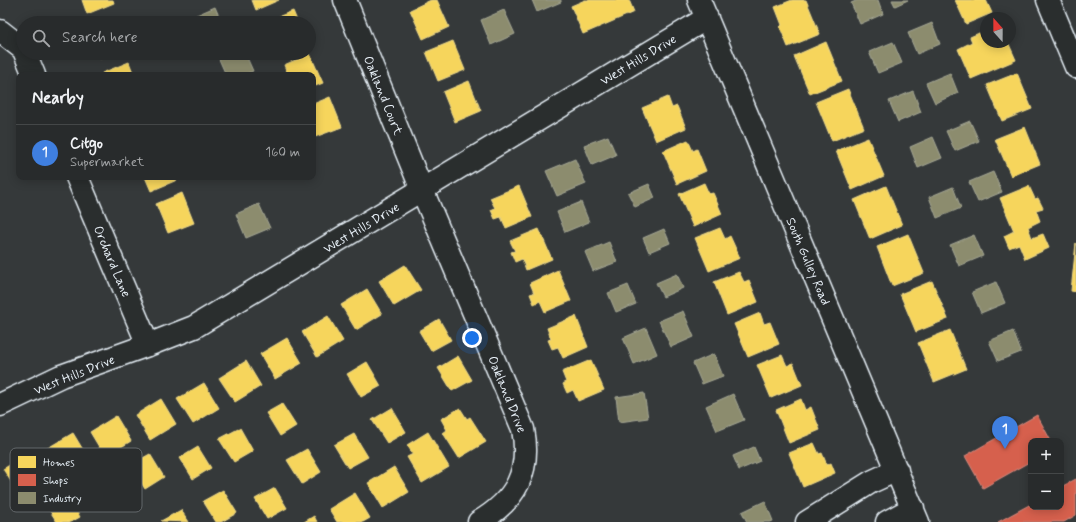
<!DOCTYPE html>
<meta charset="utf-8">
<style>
body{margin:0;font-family:Mynerve,sans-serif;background:#303334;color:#f1f3f6}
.controls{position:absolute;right:12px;bottom:12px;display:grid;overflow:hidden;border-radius:8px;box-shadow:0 2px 10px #0003}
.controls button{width:36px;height:36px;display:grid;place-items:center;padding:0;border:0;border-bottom:1px solid #444748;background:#282b2c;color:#f1f3f6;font:20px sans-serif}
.compass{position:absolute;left:980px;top:12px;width:36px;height:36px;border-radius:50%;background:#282b2c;box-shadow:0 2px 10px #0003;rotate:339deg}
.you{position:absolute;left:472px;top:338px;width:14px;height:14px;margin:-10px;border:3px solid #fff;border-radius:50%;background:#1a73e8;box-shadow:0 0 0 6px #1a73e833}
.badge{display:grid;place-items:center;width:26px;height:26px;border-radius:50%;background:#8c9099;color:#fff;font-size:13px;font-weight:700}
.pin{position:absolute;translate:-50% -33px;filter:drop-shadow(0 1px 2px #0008)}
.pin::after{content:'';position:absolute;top:21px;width:14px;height:12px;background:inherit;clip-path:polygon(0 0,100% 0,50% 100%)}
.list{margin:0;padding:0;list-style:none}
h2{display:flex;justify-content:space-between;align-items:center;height:52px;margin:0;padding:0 16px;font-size:17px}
h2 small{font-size:13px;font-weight:400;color:#a5a7a9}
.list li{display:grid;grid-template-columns:26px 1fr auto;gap:12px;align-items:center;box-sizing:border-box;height:56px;padding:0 16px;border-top:1px solid #444748}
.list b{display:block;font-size:15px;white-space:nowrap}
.list p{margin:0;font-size:13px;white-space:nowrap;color:#a5a7a9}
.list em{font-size:13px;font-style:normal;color:#a5a7a9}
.icon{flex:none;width:22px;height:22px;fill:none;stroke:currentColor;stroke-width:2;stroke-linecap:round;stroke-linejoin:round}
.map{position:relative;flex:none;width:1076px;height:522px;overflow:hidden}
.search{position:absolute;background:#282b2c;box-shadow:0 2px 10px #0003;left:16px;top:16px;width:300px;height:44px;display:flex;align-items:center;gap:10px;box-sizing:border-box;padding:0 14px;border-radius:22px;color:#a5a7a9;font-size:15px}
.panel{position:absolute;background:#282b2c;box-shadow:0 2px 10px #0003;left:16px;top:72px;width:300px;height:108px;border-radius:8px}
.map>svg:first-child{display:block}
</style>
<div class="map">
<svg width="1076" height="522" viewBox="0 0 1076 522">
<rect width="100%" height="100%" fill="#35393a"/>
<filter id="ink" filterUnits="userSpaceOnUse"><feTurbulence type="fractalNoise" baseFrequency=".025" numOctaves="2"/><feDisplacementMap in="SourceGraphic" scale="8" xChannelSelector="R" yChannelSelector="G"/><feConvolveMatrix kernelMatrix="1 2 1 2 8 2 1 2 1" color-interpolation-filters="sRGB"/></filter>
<g filter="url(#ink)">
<path fill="#f6d55c" stroke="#f2dd8b" d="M82 0H113L114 3 87 14Z
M252 0H279L256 10Z
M431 0H437L449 27 423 39 410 10Z
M585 0H629L634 12 583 34 571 6Z
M792 0H806L820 34 788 47 780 27 782 25 775 7Z
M955 0H986L992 13 966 24Z
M293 11 298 23H267V21Z
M114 19 116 23H105Z
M986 30V42H1008L1016 60 971 79 958 49 972 42 970 37Z
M453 41 465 70 438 81 426 52Z
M826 42 842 81 810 94 794 56Z
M97 53H115L100 59Z
M310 54 323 83 313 87V75H288L284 65Z
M129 62 134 75H103L102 73Z
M1017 73 1032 109 1002 121 987 85Z
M469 81 481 111 455 122 443 92Z
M848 89 864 128 832 141 816 102Z
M330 97 342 127 315 137 313 131V104Z
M668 97 672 108 677 106 686 128 656 141 642 108Z
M1025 127 1040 164 1011 176 995 139Z
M868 138 884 176 852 190 836 151Z
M688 140 693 151 697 149 706 171 677 184 663 151Z
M145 177H176L177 180 151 191Z
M704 183 709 194 713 193 722 214 693 227 679 194Z
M519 186 532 217 506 228 501 217 495 219 491 210 495 208 490 198Z
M886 186 902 225 870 239 854 200Z
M1029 186 1035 199 1038 198 1043 208 1036 210 1040 221 1028 227 1032 238 1043 234 1049 248 1025 259 1019 244 1009 248 1004 236 1014 231 1000 198Z
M182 193 194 223 168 233 156 204Z
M720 228 725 239 730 236 740 258 709 271 695 238Z
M539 229 552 259 526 270 522 259 515 262 511 252 515 251 510 241Z
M908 234 924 273 892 286 877 247Z
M1076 243V292L1071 291Z
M405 265 421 290 394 306 379 281Z
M558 270 571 301 545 312 540 301 534 304 530 294 534 293 530 283Z
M739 272 744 282 749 280 758 302 727 315 714 282Z
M932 281 948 319 916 332 900 294Z
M367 289 382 314 356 330 341 305Z
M760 313 764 324 770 322 779 344 748 357 734 324Z
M328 316 343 341 317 357 302 332Z
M576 316 588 347 563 358 558 347 552 349 548 340 551 339 547 328Z
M439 319 451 340 431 351 419 331Z
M950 330 966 369 934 382 918 343Z
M287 338 302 363 275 379 260 354Z
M782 355 787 366 793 363 802 385 771 398 757 365Z
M458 356 472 380 452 391 438 368Z
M591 360 604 390 578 401 573 390 567 393 563 384 566 382 562 372Z
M246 361 261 386 235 402 219 378Z
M367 362 381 386 361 397 347 374Z
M204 383 219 408 193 424 177 399Z
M161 399 176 424 150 440 135 415Z
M801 399 805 410 811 407 820 430 789 443 776 410Z
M282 404 296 426 280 436 266 413Z
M392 408 406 432 387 443 372 420Z
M460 408 467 419 470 417 486 442 459 458 443 433 447 430 441 419Z
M116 416 131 441 105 457 90 432Z
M240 428 253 451 234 462 219 439Z
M428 432 449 467 422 483 407 457 413 454 407 445Z
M73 433 88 458 62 474 46 449Z
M354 434 368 457 348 468 334 445Z
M814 443 819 454 822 453 827 465 831 463 835 473 803 487 789 453Z
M198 447 211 468 193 479 180 458Z
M307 449 321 472 302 484 287 460Z
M30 453 45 478 19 494 3 469Z
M150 454 164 477 145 489 130 465Z
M394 467 409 492 383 508 368 483Z
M275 488 287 508 267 519 255 499Z
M223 490 237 513 221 522H216L203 501Z
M66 493 80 517 71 522H57L46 505Z
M355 493 370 518 363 522H337L329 509Z
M181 510 189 522 161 521Z
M314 516 317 522H304Z"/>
<path fill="#d6604d" stroke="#db8c80" d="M1037 415 1051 441H1031V461L983 488 965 456Z
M1076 479V515L1064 522H998L1031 504V507H1061V487Z"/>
<path fill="#8c8c6e" stroke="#a8aa97" d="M532 0H561V2L537 12Z
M858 0H878L883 14 860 24 851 3Z
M892 0H908L895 6Z
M215 7 222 23H194L192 17Z
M504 10 515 34 491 45 481 20Z
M932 23 940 44 917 54 908 33Z
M893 42 902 63 878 73 869 52Z
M227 53H245L253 71 243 75H226L218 57Z
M950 73 958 93 935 103 926 83Z
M913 91 921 112 898 122 889 101Z
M970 121 979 141 955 151 946 131Z
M608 136 616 155 592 165 584 145Z
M933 137 942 158 918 168 910 147Z
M575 159 586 184 557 196 546 171Z
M993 172 1002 192 978 202 969 182Z
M649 184 655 198 635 207 628 193Z
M953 187 961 208 937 218 929 197Z
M581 202 589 222 565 232 557 212Z
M259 204 270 228 246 238 236 214Z
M664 229 670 243 649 252 643 238Z
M974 235 983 256 959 266 950 245Z
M609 242 617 262 593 271 585 252Z
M677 274 683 288 663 297 656 283Z
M996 282 1005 303 981 313 972 292Z
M628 285 636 304 616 312 608 293Z
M683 311 694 337 671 347 659 321Z
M646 328 657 354 634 364 623 338Z
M1013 331 1021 352 998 361 989 341Z
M714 354 723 376 702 384 693 363Z
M644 393 648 418 619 422 616 397Z
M733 394 744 420 717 431 706 406Z
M754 447 760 461 739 470 733 456Z
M765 501 773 521 770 522H747L742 512Z"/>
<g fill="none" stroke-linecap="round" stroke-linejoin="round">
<g stroke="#e8f1f8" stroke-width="25">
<path id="minor" d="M345 0 422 190 523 429C531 472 516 500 479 522
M699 0 918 522
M1048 0 1076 67
M0 31 23 49
M25 53 34 75
M77 177 148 345
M0 405 61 376 148 345 194 327 707 18
M807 522 871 482 897 470
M887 522 913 508"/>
</g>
<use href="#minor" stroke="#2a2d2e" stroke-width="22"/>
</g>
</g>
<g text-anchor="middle" stroke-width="4" stroke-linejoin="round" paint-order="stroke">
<g font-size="13" fill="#e8f1f8" stroke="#2a2d2e">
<text transform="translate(638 59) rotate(-31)" y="5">West Hills Drive</text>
<text transform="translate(384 95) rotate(68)" y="5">Oakland Court</text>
<text transform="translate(361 227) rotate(-31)" y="5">West Hills Drive</text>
<text transform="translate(113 261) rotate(67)" y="5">Orchard Lane</text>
<text transform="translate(809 261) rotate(67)" y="5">South Gulley Road</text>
<text transform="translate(74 374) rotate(-22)" y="5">West Hills Drive</text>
<text transform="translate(508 394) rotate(68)" y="5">Oakland Drive</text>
</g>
</g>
<rect x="10" y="448" width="132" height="64" rx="6" fill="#2a2d2e" stroke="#63686b" stroke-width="1"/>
<rect x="18" y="456" width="18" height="12" fill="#f6d55c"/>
<rect x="18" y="474" width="18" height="12" fill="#d6604d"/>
<rect x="18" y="492" width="18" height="12" fill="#8c8c6e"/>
<g font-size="11" fill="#e8f1f8">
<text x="43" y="466">Homes</text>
<text x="43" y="484">Shops</text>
<text x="43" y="502">Industry</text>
</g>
</svg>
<div class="controls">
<button>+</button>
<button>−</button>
</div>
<svg class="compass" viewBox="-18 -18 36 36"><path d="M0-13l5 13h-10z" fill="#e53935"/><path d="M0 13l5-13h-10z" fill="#a5a7a9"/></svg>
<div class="you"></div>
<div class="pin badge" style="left:1005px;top:449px;background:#3f7fe0">1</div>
<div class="search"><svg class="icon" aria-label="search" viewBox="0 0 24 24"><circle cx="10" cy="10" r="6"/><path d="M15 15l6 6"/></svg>Search here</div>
<section class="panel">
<h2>Nearby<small></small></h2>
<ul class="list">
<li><span class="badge" style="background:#3f7fe0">1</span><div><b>Citgo</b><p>Supermarket</p></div><em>160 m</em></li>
</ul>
</section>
</div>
